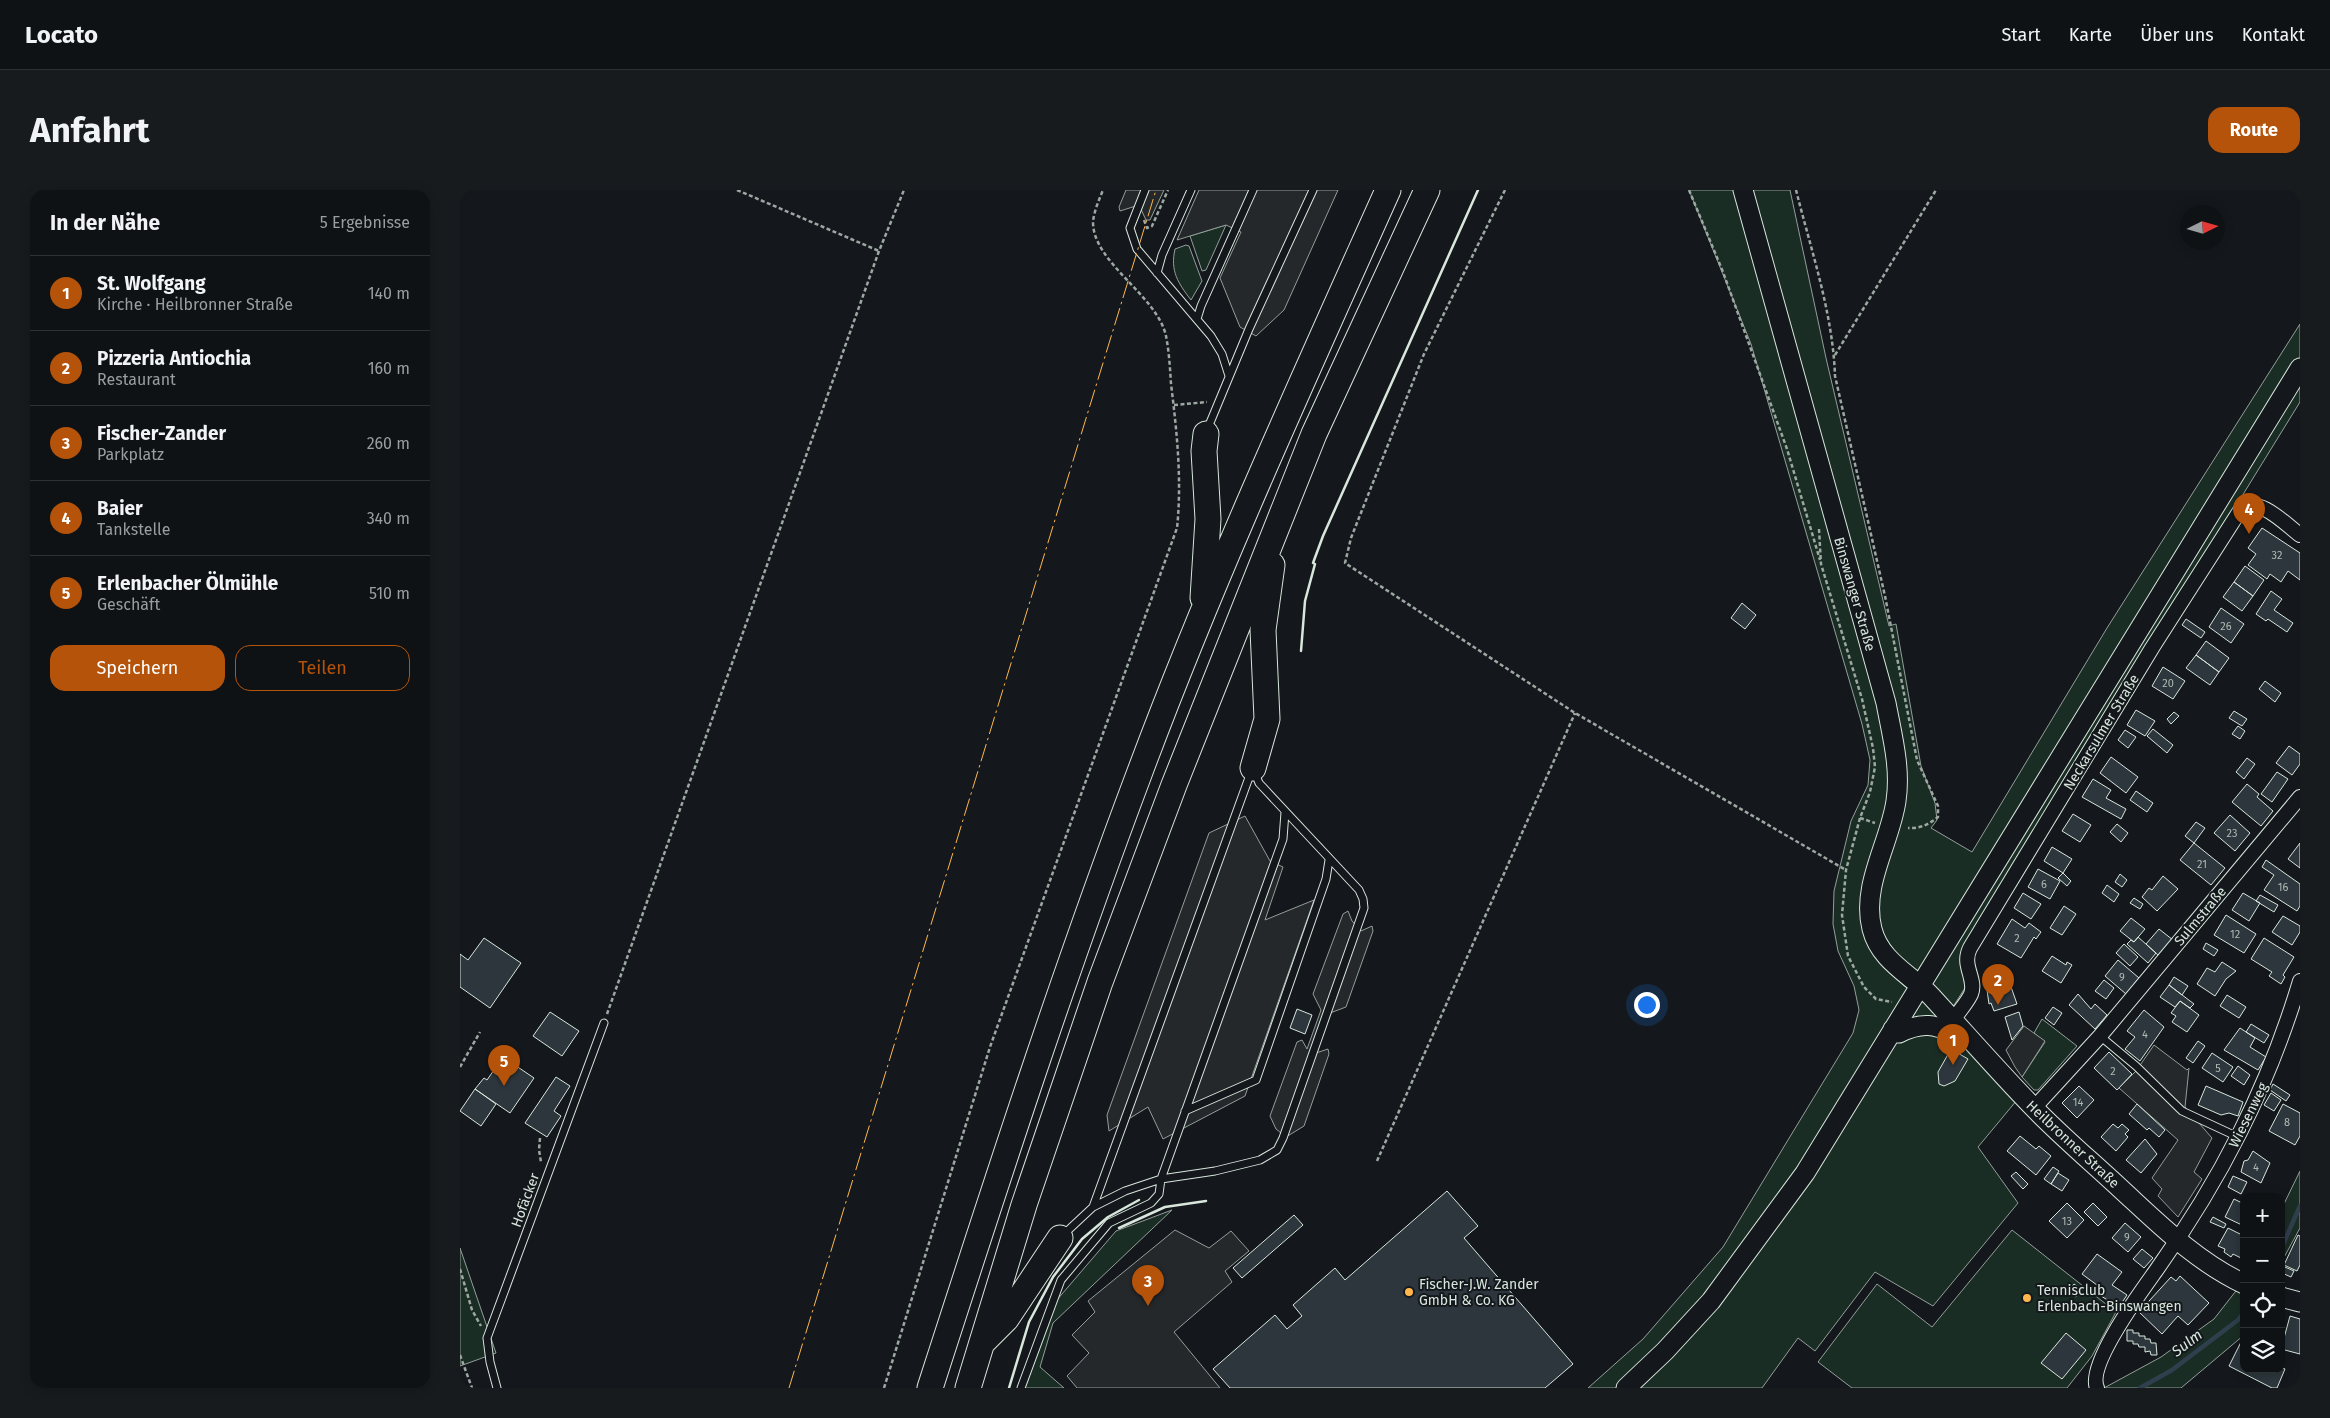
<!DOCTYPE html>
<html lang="de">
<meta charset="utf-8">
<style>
body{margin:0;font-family:"Fira Sans",sans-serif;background:#181b1e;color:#f1f3f6}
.controls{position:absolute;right:15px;bottom:15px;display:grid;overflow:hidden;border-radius:10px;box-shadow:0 2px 12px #0003}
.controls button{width:45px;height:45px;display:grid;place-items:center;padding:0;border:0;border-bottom:1px solid #2f3234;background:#0f1215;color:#f1f3f6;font:25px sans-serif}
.compass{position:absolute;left:1720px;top:15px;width:45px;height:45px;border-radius:50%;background:#0f1215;box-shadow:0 2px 12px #0003;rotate:85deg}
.you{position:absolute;left:1186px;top:814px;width:18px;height:18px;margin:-12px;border:4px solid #fff;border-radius:50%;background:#1a73e8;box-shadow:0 0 0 8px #1a73e833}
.badge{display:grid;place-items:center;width:32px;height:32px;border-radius:50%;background:#b45309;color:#fff;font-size:16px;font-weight:700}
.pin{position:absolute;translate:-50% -41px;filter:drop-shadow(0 1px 2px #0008)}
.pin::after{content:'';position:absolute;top:26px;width:18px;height:15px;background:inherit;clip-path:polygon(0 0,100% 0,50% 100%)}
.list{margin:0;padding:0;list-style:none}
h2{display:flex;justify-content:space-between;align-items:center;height:65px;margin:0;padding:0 20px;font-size:21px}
h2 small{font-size:16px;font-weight:400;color:#9b9ea0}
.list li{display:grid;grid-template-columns:32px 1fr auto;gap:15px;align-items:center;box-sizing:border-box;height:75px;padding:0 20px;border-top:1px solid #2f3234}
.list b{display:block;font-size:19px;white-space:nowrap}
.list p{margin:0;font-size:16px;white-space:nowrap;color:#9b9ea0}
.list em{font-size:16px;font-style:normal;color:#9b9ea0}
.actions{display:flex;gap:10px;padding:15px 20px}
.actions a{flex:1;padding:11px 0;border:1px solid #b45309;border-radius:15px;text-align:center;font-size:18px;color:#b45309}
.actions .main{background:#b45309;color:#fff}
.icon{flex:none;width:28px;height:28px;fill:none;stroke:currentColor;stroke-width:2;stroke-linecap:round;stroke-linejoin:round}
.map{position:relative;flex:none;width:1840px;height:1198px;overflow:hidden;border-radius:15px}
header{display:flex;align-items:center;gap:30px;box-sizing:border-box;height:70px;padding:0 25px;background:#0f1215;border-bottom:1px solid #2f3234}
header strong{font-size:24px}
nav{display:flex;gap:28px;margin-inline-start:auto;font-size:18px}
.intro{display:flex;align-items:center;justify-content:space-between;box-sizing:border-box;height:120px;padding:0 30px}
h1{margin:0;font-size:35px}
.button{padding:12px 22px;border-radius:15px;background:#b45309;color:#fff;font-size:18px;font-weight:700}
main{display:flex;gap:30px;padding:0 30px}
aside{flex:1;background:#0f1215;border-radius:15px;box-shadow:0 2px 12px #0003}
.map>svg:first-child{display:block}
</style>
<header>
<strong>Locato</strong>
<nav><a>Start</a><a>Karte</a><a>Über uns</a><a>Kontakt</a></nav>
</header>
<div class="intro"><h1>Anfahrt</h1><a class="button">Route</a></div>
<main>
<aside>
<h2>In der Nähe<small>5 Ergebnisse</small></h2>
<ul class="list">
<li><span class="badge">1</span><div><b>St. Wolfgang</b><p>Kirche · Heilbronner Straße</p></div><em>140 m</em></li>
<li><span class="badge">2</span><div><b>Pizzeria Antiochia</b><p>Restaurant</p></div><em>160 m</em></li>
<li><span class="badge">3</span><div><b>Fischer-Zander</b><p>Parkplatz</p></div><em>260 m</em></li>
<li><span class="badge">4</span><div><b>Baier</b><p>Tankstelle</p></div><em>340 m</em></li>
<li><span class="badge">5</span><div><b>Erlenbacher Ölmühle</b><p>Geschäft</p></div><em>510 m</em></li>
</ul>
<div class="actions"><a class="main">Speichern</a><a>Teilen</a></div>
</aside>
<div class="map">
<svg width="1840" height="1198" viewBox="0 0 1840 1198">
<rect width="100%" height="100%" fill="#14181c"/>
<path fill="#1a2d24" stroke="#939e99" d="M1229 0H1330L1366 168 1429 436 1436 434 1461 576 1475 613 1477 630 1471 638 1512 662 1647 438 1840 134V212L1504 757 1501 767 1505 798 1478 840 1517 867 1557 910 1518 957 1558 1013 1473 1116 1415 1082 1355 1161 1338 1148 1302 1198H1128L1183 1149 1263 1057 1393 843 1399 820 1394 796 1378 761 1373 734 1374 701 1391 631 1408 595 1410 570 1402 534 1291 154Z
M766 35 746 80 742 81 730 46Z
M726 55 729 56 742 91 731 110C718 93 710 81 715 59Z
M1582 829 1617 856 1578 900H1574L1562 887 1585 852 1574 843Z
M1840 981V1038L1821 1073V1020Z
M712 1020 593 1133 580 1177 604 1198H565L596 1111 656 1041Z
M1552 1040 1656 1122 1632 1166 1607 1198H1392L1358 1172 1417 1094 1472 1137Z
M0 1058 36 1163 0 1176Z
M1779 1097 1784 1099V1145L1721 1198H1644L1701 1167 1754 1129Z"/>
<path fill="#24282b" stroke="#939e99" d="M666 0H704L690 30H686L679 15 660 21 659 17Z
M739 0H878L824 120 796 146 780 137 760 88 781 42 766 35 717 50Z
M785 626 810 671 823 677 805 730 854 710 785 906 703 949 688 917 649 941 647 925 749 643Z
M888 721 892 731 901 741 912 736 913 741 886 817 870 823 856 863 868 859 869 864 844 936 826 947 816 939 810 926 837 852 842 850 847 859 861 820 853 804 883 724Z
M1564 836 1585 851 1562 887 1555 877 1546 860Z
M1694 855 1727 880 1729 878 1725 917 1752 948 1734 982 1742 989 1718 1027 1698 1006 1702 999 1692 988 1718 950 1659 898 1676 881Z
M715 1040 749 1058 771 1041 789 1061 765 1081 772 1092 714 1142 760 1198H617L607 1186 629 1163 612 1145 635 1122 628 1111Z"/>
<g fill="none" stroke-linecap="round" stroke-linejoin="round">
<path stroke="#2f3f4d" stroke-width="4.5" d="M1821 1059 1840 1016
M1680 1198 1712 1180 1778 1130 1784 1122"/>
</g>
<path fill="#2c363c" stroke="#d8e6dc" d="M1802 338 1840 363V390L1828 381 1821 392 1810 384 1807 389 1788 375 1796 364 1788 358Z
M1785 376 1804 390 1793 406 1774 392Z
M1774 392 1793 406 1782 421 1763 407Z
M1811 401 1822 409 1814 420 1833 433 1827 442 1808 429 1806 431 1796 424Z
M1282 413 1296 425 1285 439 1271 428Z
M1761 418 1784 434 1771 453 1749 437Z
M1726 429 1745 442 1741 448 1722 435Z
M1746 451 1769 468 1759 482 1736 465Z
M1736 465 1759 482 1750 495 1726 478Z
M1703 477 1725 491 1713 509 1692 496Z
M1805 491 1821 503 1815 512 1799 499Z
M1676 520 1695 531 1685 546 1667 535Z
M1774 521 1787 529 1782 536 1769 528Z
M1714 522 1719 526 1711 534 1707 529Z
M1778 536 1785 541 1780 549 1772 544Z
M1693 539 1713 555 1707 563 1687 546Z
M1665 540 1676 547 1668 558 1658 550Z
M1829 556 1840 564V574L1832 585 1816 573Z
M1651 567 1678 587 1666 603 1640 583Z
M1787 568 1795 574 1784 589 1776 582Z
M1817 582 1828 589 1812 612 1801 604Z
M1633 589 1651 600 1646 608 1666 619 1661 629 1622 607Z
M1787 594 1799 604 1797 607 1813 621 1801 636 1772 612Z
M1676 601 1693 613 1687 622 1670 610Z
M1613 624 1631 635 1620 652 1602 641Z
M1770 625 1790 643 1775 661 1754 643Z
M1736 632 1745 638 1734 653 1725 646Z
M1657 634 1668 643 1661 652 1650 642Z
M1734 653 1765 678 1751 695 1720 670Z
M1840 653V678L1828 669Z
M1592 657 1612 669 1603 683 1584 671Z
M1806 670 1840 694V716L1837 721 1804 700 1814 685 1802 677Z
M1578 679 1600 691 1590 709 1568 697Z
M1603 683 1611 691 1607 696 1598 688Z
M1660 684 1667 690 1662 697 1655 692Z
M1703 686 1718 699 1697 721 1682 707 1689 698 1692 700Z
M1647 695 1659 704 1654 712 1642 703Z
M1563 703 1581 714 1571 729 1554 718Z
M1783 703 1800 713 1789 731 1772 720Z
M1800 705 1818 715 1814 722 1796 711Z
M1674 708 1683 714 1680 719 1670 713Z
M1604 716 1616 724 1602 745 1590 738Z
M1766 725 1796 744 1784 763 1754 745Z
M1823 726 1840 736V742L1832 755 1812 742Z
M1671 728 1685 739 1674 752 1660 741Z
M1552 729 1565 738 1569 733 1581 742 1576 749 1574 747 1561 768 1537 754Z
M1699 739 1713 750 1699 766 1686 754Z
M1678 747 1696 763 1688 773 1667 754 1671 750 1674 752Z
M24 748 61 773 30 818 0 797V764L8 770Z
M1804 748 1834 767 1823 785 1825 787 1821 794 1809 786 1812 782 1791 769Z
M1746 753 1758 760 1754 766 1743 759Z
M1664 754 1678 767 1670 776 1656 763Z
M1592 766 1606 775 1607 772 1612 775 1601 793 1582 781Z
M1658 770 1679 788 1666 804 1645 786Z
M1762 772 1776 781 1766 789 1755 806 1737 794 1747 778 1755 782Z
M1714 787 1728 796 1722 805 1709 795Z
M1644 790 1654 798 1646 809 1635 801Z
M1547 792 1550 794 1557 814 1534 821 1531 813 1529 814 1527 800Z
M1709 795 1734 814 1730 818 1720 811 1715 817 1700 807Z
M1618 804 1631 819 1635 814 1647 825 1635 839 1609 815Z
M1767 805 1786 817 1779 828 1760 816Z
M1720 811 1739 825 1727 842 1712 832 1716 826 1711 823Z
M1593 817 1602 823 1594 835 1585 828Z
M837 819 852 825 845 844 830 838Z
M1684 820 1704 837 1680 871 1665 859 1675 847 1667 841Z
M90 822 119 841 102 866 73 846Z
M1559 822 1563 836 1552 850 1545 827Z
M1791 834 1809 845 1804 853 1786 842Z
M1780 838 1795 848 1790 857 1806 867 1798 880 1764 860Z
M1738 851 1745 856 1733 873 1726 868Z
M1491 859 1508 869 1495 891 1484 896 1479 894 1478 882Z
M1649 862 1672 884 1657 900 1634 878Z
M1752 863 1773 877 1763 892 1742 878Z
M43 867 74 888 50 923 15 899 24 888 27 890Z
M1778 876 1790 885 1784 895 1771 886Z
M96 887 110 896 94 921 101 926 87 947 65 933Z
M1813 894 1830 905 1826 911 1810 900Z
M1619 896 1634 910 1617 928 1602 913Z
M1746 896 1783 912 1778 926 1769 923 1761 925 1738 915Z
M15 899 36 914 21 936 0 921Z
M1811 903 1821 910 1814 921 1804 915Z
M1677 914 1705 940 1699 947 1689 938 1687 940 1669 924Z
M1823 914 1840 923V946L1835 955 1809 941Z
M1653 934 1658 938 1662 934 1669 940 1665 944 1668 947 1656 961 1641 947Z
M1560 946 1576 959 1579 956 1591 966 1576 985 1547 961Z
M1685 949 1697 964 1681 983 1666 970Z
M1793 961 1810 973 1801 993 1781 982 1784 971 1788 970Z
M1593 977 1599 981 1591 994 1584 989Z
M1556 982 1568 994 1563 999 1551 986Z
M1598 983 1609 990 1602 1001 1591 994Z
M1773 986 1787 992 1781 1004 1768 997Z
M987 1001 1018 1036 1004 1048 1113 1174 1085 1198H770L753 1179 815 1125 827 1139 842 1126 833 1115 875 1078 885 1090Z
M1774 1009 1784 1014V1036L1765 1027Z
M1607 1013 1624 1030 1607 1048 1589 1031Z
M1633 1013 1647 1027 1638 1036 1624 1022Z
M834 1025 843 1035 782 1088 773 1078Z
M1753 1027 1766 1034 1764 1038 1750 1032Z
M1665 1033 1681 1047 1668 1062 1652 1048Z
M1768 1038 1784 1046V1062L1781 1068 1773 1064 1771 1067 1764 1062 1765 1059 1758 1056Z
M1838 1045 1840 1046V1075L1837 1081 1824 1075Z
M1682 1059 1693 1068 1684 1078 1673 1069Z
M1637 1064 1662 1082 1652 1095 1667 1105 1659 1117 1641 1106 1645 1101 1622 1084Z
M1825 1077 1834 1081 1831 1087 1822 1083Z
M1720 1086 1749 1113 1728 1135 1718 1126 1702 1144 1679 1122 1711 1087 1716 1091Z
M1614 1094 1622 1100 1616 1107 1608 1101Z
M1830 1126 1840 1129V1164L1821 1159Z
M1667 1140H1673V1143H1679V1146H1685V1149H1690L1691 1153H1696L1697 1165H1691L1690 1161 1685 1162V1157H1679L1678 1154H1673V1151H1667Z
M1606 1143 1626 1160 1602 1189 1581 1173Z
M1781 1152 1784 1154V1179H1821V1177L1825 1179 1817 1198H1812L1769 1176Z"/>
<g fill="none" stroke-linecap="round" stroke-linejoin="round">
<g stroke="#d8e6dc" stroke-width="9">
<path id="lane" d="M685 0 670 38 677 59 751 146 762 164 769 186
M697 83 702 65 731 0
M737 129 741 116 793 0
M747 240 789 139 853 0
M1640 846 1676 876 1722 921 1778 947
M725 921 796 890 866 689 869 670
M633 1017 791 582
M603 1045 633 1017 665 1001 701 989 755 981 800 970 817 960 823 948 904 718 903 709 899 700 799 593 795 583
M37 1198 30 1172 27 1148 144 833
M561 1198 601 1090 649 1033 691 1013 699 1004 701 989 823 649 825 622"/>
</g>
<g stroke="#d8e6dc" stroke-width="16">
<path id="street" d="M1493 831C1498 822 1507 813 1511 804 1517 789 1501 776 1510 758L1692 458 1781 319C1800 306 1825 334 1840 345
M1574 918 1640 846 1840 607
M1637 1198C1627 1175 1680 1103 1695 1082 1760 991 1808 898 1840 791"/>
</g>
<g stroke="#d8e6dc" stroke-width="21">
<path id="secondary" d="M1283 0 1426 513C1432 545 1441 578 1436 611 1430 653 1401 695 1412 739 1420 771 1450 784 1471 806 1505 843 1538 881 1573 917 1601 946 1632 972 1662 1000 1700 1035 1736 1071 1784 1094
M1433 839 1439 843C1467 829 1478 837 1506 847
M1821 1107 1840 1112
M1166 1198 1205 1161 1251 1111 1345 983 1840 178"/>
</g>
<g stroke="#d8e6dc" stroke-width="27">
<path id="highway" d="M743 408 748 329 744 261 746 244
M793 578 807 529 803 440 812 375
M524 1151 546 1129 600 1048
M470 1198C536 993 602 789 678 587 752 388 841 194 928 0
M508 1198 564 1015 640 792 714 595 854 244 967 0"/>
</g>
<path stroke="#9da8a2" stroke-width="2.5" stroke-dasharray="4 2.5" stroke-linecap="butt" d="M277 0 419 61
M1045 0 964 164 891 348 885 373 1115 523 1386 680
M1229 0 1263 82 1327 259 1360 370
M1336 0C1351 60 1373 124 1375 186L1425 406 1457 570 1478 616V627C1469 634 1460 639 1448 638
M684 30 687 38 692 36 708 0
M1375 165 1476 0
M714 215 747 212
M1359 339 1361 374 1402 509 1413 558 1415 577 1410 602 1400 628 1386 680 1382 725 1388 766 1404 797 1416 809 1432 812
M1400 628 1415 633
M147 824 419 61 444 0
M0 877 20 842
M80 948 79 960 81 972
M917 971 1115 523
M0 1079 12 1120 21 1136
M0 1165 12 1198
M424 1198 530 857 717 338C722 291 717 242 711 194 710 178 709 161 706 146 697 105 633 73 633 32 634 21 639 10 643 0"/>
<use href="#lane" stroke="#14181c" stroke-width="7"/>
<use href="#street" stroke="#14181c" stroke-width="14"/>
<use href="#secondary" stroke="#14181c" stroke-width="19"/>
<use href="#highway" stroke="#14181c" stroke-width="25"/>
<path stroke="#d8e6dc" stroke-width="2.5" d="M841 461 845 411 855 374 853 373 863 346 1018 0
M659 1038 705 1017 746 1011
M549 1198 569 1132 593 1087 622 1049 648 1027 679 1010"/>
<path stroke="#ffb74d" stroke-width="1" stroke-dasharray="18 4 2.5 4" stroke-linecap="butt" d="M329 1198 696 0"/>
</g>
<g fill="#ffb74d" stroke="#14181c" stroke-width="2">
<circle cx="949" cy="1102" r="5"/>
<circle cx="1567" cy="1108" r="5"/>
</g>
<g text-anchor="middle" stroke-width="4" stroke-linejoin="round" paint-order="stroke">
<g font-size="11" fill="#adbab4">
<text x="1817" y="369">32</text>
<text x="1766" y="440">26</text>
<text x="1708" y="497">20</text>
<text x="1772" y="647">23</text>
<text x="1742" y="678">21</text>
<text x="1584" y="698">6</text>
<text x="1823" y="701">16</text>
<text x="1775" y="748">12</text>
<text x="1557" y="752">2</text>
<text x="1662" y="791">9</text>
<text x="1685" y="848">4</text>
<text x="1758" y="882">5</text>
<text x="1653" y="885">2</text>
<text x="1618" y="916">14</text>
<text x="1827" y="936">8</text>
<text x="1796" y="981">4</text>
<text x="1607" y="1035">13</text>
<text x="1667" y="1051">9</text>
</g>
<g font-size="14" fill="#d8e6dc" stroke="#14181c">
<text transform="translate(1395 404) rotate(74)" y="5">Binswanger Straße</text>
<text transform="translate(1641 542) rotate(-59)" y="5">Neckarsulmer Straße</text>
<text transform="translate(1740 726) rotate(-50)" y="5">Sulmstraße</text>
<text transform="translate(1788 925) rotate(-64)" y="5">Wiesenweg</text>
<text transform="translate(1613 954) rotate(43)" y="5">Heilbronner Straße</text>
<text transform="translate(65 1010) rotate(-70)" y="5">Hofäcker</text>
</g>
<g font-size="14" fill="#d8e6dc" stroke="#14181c" text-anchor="start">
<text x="959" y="1099">Fischer-J.W. Zander<tspan x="959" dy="16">GmbH &amp; Co. KG</tspan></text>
<text x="1577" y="1105">Tennisclub<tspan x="1577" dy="16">Erlenbach-Binswangen</tspan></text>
</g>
<g font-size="15" font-style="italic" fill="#d8e6dc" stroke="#14181c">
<text transform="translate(1727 1153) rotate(-37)" y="5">Sulm</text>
</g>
</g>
</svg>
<div class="controls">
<button>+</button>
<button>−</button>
<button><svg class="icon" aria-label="locate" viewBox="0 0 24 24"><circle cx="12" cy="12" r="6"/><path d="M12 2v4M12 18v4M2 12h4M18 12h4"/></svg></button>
<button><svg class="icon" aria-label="layers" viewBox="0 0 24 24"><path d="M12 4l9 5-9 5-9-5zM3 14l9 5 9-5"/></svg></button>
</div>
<svg class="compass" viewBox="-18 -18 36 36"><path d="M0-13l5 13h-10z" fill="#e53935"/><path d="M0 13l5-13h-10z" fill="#9b9ea0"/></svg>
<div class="you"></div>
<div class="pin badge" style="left:1493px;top:875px">1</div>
<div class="pin badge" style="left:1538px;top:815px">2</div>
<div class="pin badge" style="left:688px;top:1116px">3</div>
<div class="pin badge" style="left:1789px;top:344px">4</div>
<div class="pin badge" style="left:44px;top:896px">5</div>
</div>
</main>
